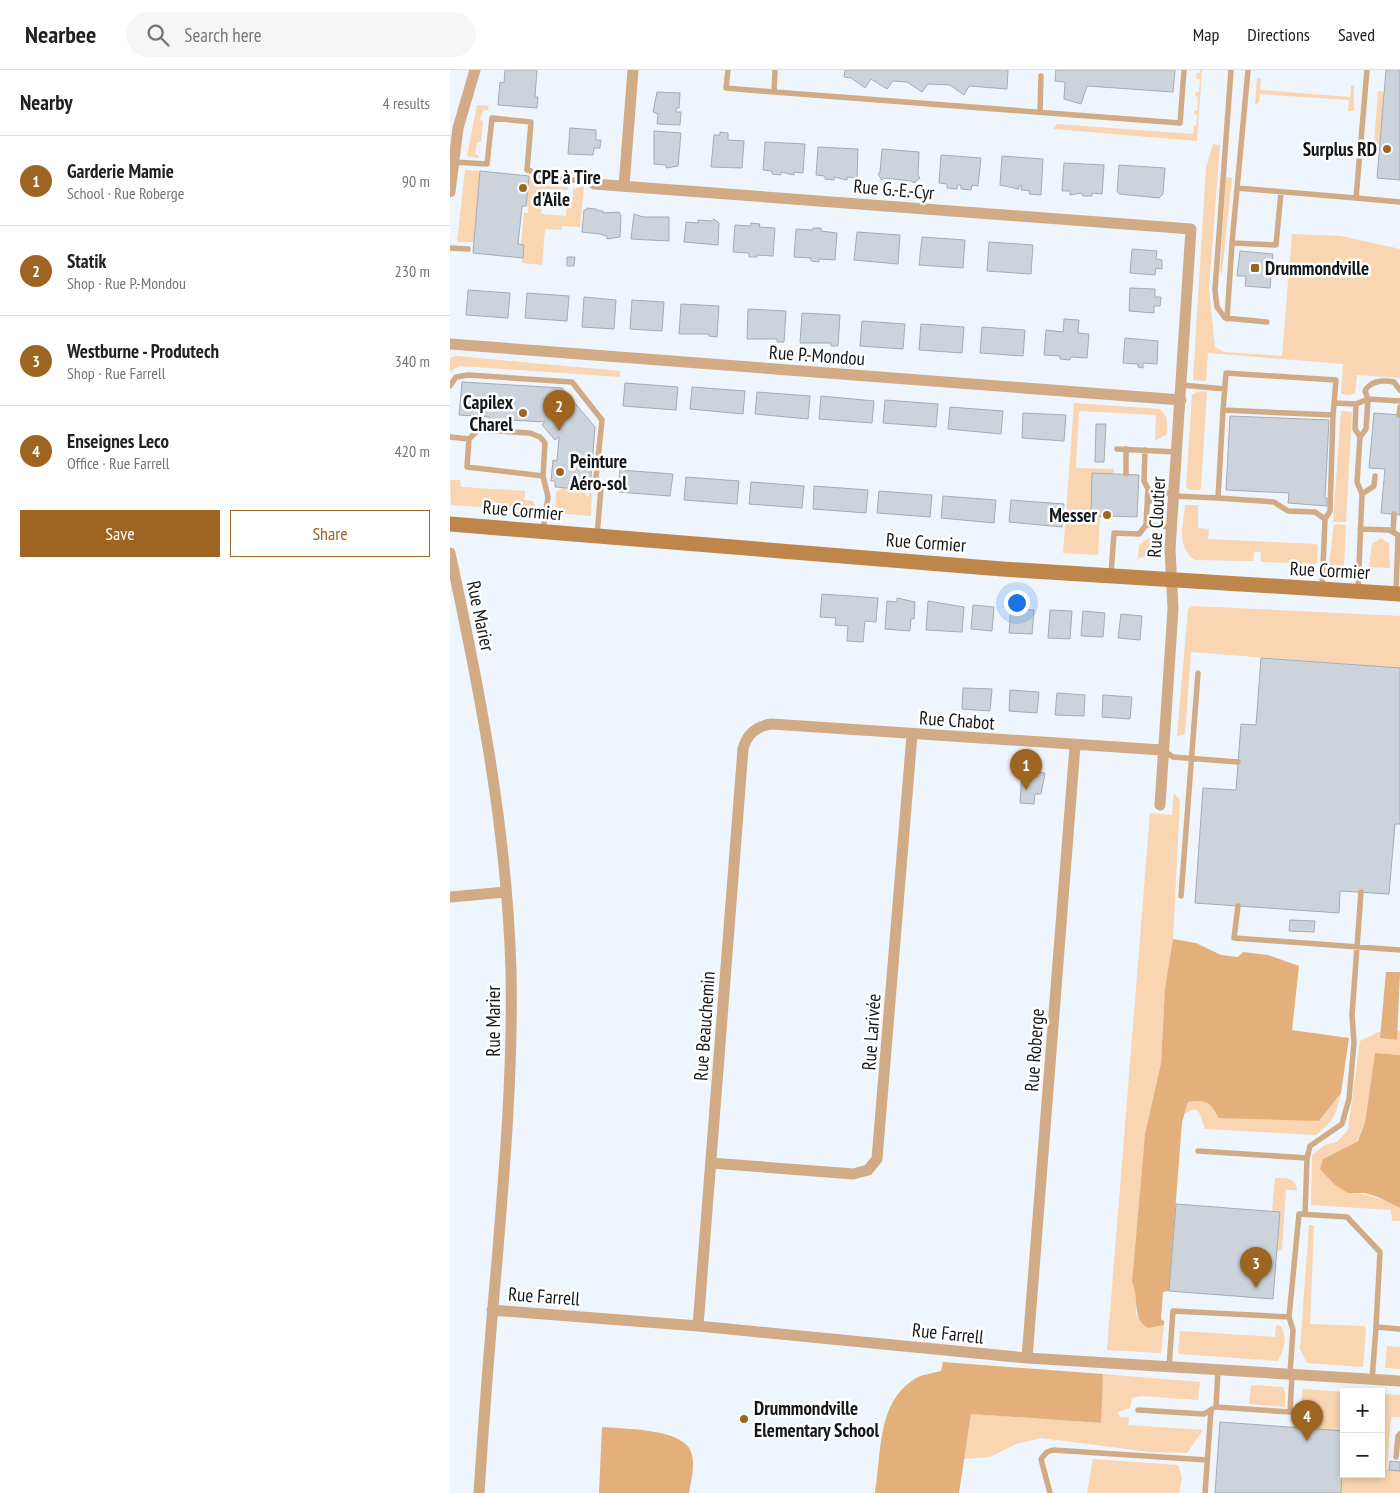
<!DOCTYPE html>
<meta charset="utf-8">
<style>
body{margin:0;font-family:"PT Sans Narrow",sans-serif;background:#f6f6f6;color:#202124}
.controls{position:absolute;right:15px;bottom:15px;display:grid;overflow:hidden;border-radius:0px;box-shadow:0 2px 8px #0003}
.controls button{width:45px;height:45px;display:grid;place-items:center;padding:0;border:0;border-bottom:1px solid #e0e0e0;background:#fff;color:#202124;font:25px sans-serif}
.you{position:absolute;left:566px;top:532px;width:18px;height:18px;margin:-12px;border:4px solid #fff;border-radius:50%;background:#1a73e8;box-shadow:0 0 0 8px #1a73e833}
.badge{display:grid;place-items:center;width:32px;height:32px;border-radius:50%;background:#9d6521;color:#fff;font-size:16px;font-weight:700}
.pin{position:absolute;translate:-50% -41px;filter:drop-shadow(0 1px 2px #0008)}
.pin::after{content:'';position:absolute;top:26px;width:18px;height:15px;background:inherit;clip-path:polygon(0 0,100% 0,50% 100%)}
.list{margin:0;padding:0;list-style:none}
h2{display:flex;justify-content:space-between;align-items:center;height:65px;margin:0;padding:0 20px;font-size:21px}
h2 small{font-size:16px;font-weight:400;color:#757577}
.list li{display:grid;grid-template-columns:32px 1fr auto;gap:15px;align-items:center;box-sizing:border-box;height:90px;padding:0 20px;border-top:1px solid #e0e0e0}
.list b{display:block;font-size:19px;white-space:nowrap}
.list p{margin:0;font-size:16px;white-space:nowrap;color:#757577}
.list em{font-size:16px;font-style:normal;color:#757577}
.actions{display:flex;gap:10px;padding:15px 20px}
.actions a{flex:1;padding:11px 0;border:1px solid #9d6521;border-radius:0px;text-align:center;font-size:18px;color:#9d6521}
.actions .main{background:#9d6521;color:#fff}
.icon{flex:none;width:28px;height:28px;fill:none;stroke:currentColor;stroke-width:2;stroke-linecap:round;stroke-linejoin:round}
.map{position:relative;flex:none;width:950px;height:1423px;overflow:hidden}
header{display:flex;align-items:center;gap:30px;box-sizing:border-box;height:70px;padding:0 25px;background:#fff;border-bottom:1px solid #e0e0e0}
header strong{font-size:24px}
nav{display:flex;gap:28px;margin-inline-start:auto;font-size:18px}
.search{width:350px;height:45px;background:#f6f6f6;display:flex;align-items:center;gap:12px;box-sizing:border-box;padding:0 18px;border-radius:28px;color:#757577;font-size:19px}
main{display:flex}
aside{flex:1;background:#fff}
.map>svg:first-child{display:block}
</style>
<header>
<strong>Nearbee</strong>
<div class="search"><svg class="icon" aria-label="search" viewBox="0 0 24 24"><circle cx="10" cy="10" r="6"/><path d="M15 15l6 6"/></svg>Search here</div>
<nav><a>Map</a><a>Directions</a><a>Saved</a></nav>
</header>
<main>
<aside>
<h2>Nearby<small>4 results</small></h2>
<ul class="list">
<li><span class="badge">1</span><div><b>Garderie Mamie</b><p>School · Rue Roberge</p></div><em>90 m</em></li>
<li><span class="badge">2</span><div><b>Statik</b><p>Shop · Rue P.-Mondou</p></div><em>230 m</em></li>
<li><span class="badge">3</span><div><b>Westburne - Produtech</b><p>Shop · Rue Farrell</p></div><em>340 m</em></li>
<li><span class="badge">4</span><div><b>Enseignes Leco</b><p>Office · Rue Farrell</p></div><em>420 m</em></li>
</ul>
<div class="actions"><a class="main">Save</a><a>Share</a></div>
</aside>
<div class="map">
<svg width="950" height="1423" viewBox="0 0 950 1423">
<rect width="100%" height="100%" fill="#eef5fd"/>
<path fill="#f9d5b1" d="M750 0H752L747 71 603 59 607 54 743 64 744 56H746L747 45 744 44 745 40 747 41 748 27 745 26 746 22H749L750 9H747L746 3H750Z
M807 8 811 9 810 20 900 27 901 16 904 15V41H898L899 30 810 24 809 32 805 35Z
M928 21 935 22 930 74H924Z
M27 35 39 36 37 41 34 39 30 49 33 52 31 72H27L25 84 29 86 28 88 17 86Z
M763 74 770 75 759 219 765 277 774 282 832 286 842 164 891 166 950 179V308L907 305 905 323C901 325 896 326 891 323L893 294 758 283 756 311 743 310 756 98Z
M15 100 30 101 24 172H7Z
M79 106 89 115 117 117 118 120 93 119 91 144 116 146 117 127H123V119L134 116 130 157 112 156V160L95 159 92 195 72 193 74 175H71L74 143H78V137L76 136Z
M776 107 782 108 772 204 770 201Z
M7 286 170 301V307L9 296 0 302V288Z
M757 321 751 417 750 420H740L736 417 742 325 747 322Z
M624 333 709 339C719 345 717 354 717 364L705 371 706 345 629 341 626 398 664 399 663 404 642 403 641 445H650L648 485 613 483Z
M891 341 902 342 896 452H883Z
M0 410H10L11 417 75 421 74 430 83 431 88 441 1 435Z
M112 418 131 419 138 427 139 424 136 419 140 420 142 424 141 446 105 443 106 422Z
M735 435H748V458L759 459 758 469 866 474 868 476 867 494 811 492V482H804L803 491 745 490C726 478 733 455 735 435Z
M884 454 896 455 894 496 879 495Z
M705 464H711C710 478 703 487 688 488L689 475Z
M931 468 939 473 940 498 919 497 922 474Z
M743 536 950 546V598L741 582 735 664 727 666 738 539Z
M724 723 730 730 723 869 715 918 711 993 695 1064 682 1212 687 1222 686 1244 698 1258 714 1255 711 1283 657 1280 700 743 722 745Z
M931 961 930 968 947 970V961H950V985L925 983 915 1052 907 1071 873 1089 898 1123C919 1123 932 1129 950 1138V1151H942L941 1140 861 1135 862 1085 875 1075 887 1072 898 1060 910 971Z
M891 1023C886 1045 884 1051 866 1065L755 1059 749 1042 744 1039 735 1043 738 1032 752 1030 762 1035 869 1051Z
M825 1108C836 1108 845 1107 847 1120H836L832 1179 826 1183 822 1142Z
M859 1155H864L860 1254 914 1256 916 1259 913 1297 857 1293 850 1279Z
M828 1255 831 1256C838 1269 834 1279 828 1291L730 1284 728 1282 730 1261 825 1267 826 1256Z
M937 1276 950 1277V1299L935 1298Z
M653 1304 750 1312 748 1330 691 1326 682 1328 680 1338 667 1342 671 1348 679 1347 678 1355 753 1360 737 1383 700 1382 591 1368 566 1374 540 1387 514 1389 521 1344 650 1353Z
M801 1315 833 1317 835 1322V1337L799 1334Z
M853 1319 897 1322H894V1361L868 1359 861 1350V1339L850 1338Z
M931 1324 950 1325V1347H941L937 1400 950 1401V1423H891L894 1389V1404H931Z
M643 1389 728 1395 732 1407 729 1423H637Z"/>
<path fill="#e3b07c" d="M723 869 746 873 771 885 788 887 793 882 818 885 849 896 842 960 899 968 891 1023 869 1051 769 1048C760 1032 757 1029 738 1032L732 1052 719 1221 713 1222 711 1249 714 1251V1255L698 1258C681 1248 690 1228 682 1212L695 1064 711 993 715 918Z
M936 902H950L947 970 930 968Z
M925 983 950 985V1138L928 1127 915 1123H898L884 1114 870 1099 873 1089 908 1071 915 1052Z
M493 1292 653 1304 651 1353 521 1344 509 1423H425C432 1383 426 1330 468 1307 475 1304 484 1303 491 1301Z
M152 1357C173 1359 238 1358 242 1385 245 1397 241 1411 239 1423H149Z"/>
<path fill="#ccd3db" stroke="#a5abb4" d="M55 0H87L85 27H88L87 38 48 35 50 12 54 13Z
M395 0H558L557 19 519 16 514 25 500 15 478 14 472 22 457 12 443 11 437 19 421 9 415 18 401 8 394 7Z
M606 0H725L723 22 637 16 631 34 614 29 615 12 605 11Z
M936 0H950V110L927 108Z
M207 22 230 23 229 38H226V42H231L230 55 207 54 208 44 203 42Z
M120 58 146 60V70H151L150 78H144L143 85 118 84Z
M204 61 231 63 228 96 216 98V95L204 94Z
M270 62 278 63V70L294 71 292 98 261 97 264 65H270Z
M315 72 355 74 353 103 344 102V105L331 102V105L322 104V101L313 100Z
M368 77 408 79 407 108 397 107V110L384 107V110L375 109V106L366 105Z
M432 79 469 82 468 105 470 108 464 113 461 111 435 108 432 110 428 104 430 102Z
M491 85 531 88 528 116 522 115 521 120 511 119V115H507V119L497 118V114L489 113Z
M552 86 593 89 591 125 579 124 580 121 571 120 572 116H569V119L550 115Z
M614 93 654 95 652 124 642 123V126H633L631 123 620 125V121H612Z
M669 95 715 98 713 124 709 128 669 124 667 121Z
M30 101 79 106 76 136H72L68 174 74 175 73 188 23 183Z
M137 138 146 139V140L153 141V143L169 142 171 145 170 167 157 169V166L150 164 132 162 134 140H137Z
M184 144 193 147H219V171L181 169Z
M264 149 269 153 268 175 234 172 236 152 248 153V150L261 151Z
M301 153 310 154 309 157 325 158 323 186 307 185V187H299V183L283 182 285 155 301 156Z
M363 158H371V161L387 163 385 190 369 189V192L361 191V188L344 187 346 159 363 160Z
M407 162 450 165 448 194 404 190Z
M472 167 515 170 513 198 469 195Z
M539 172 583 175 581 204 537 201Z
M682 179 707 181 706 189 712 190V199L706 198 705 205 680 203Z
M790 181 823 184 820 218 795 216 796 206H787Z
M117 187H125L124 196H117Z
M680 218 705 219V227H711L710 236H704V243L679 241Z
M18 220 60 223 58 248 16 245Z
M77 223 119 226 117 251 75 248Z
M134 227 166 230 164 259 132 257Z
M182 230 214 232 212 261 180 259Z
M231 234 269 236 267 267 259 266V264H229Z
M298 239 336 241 334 272H327V269H297Z
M352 243 390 245 388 276H381V273H350Z
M614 249 629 250 628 263 639 264 637 288 621 287 620 290 610 289V286L594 285 596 260 613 262Z
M412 251 455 254 453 279 410 276Z
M471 254 514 257 512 283 469 280Z
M532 257 575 260 573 286 530 283Z
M675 268 708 271 707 294 693 293V298L688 297V294L673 293Z
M12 312 112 318 145 357 140 420 105 417V411H101L103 390 107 391 109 367 105 370 92 355 95 352 58 350V352L39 351V347L9 345Z
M175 313 228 317 226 340 173 336Z
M242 317 295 321 293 344 240 339Z
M307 322 360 326 358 349 305 344Z
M371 326 424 331 422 353 369 349Z
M435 330 488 334 486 357 433 353Z
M500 337 553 341 551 364 498 359Z
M573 343 616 345 614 371 572 368Z
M924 343 950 345V445L931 443 935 399 919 398Z
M780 346 879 350 875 428H877V436L838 433 839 423 776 420Z
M646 354H656L654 392H645Z
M170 400 223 404 220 426 168 422Z
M642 403 689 405 687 447 660 446V448L641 445Z
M236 407 289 411 287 434 234 430Z
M301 412 354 416 352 438 299 434Z
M364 416 418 420 416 443 363 439Z
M429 421 482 425 480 447 427 443Z
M493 426 546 430 544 453 491 448Z
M561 430 614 434 612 457 559 452Z
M372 524 428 528 426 552 415 551 413 572 397 571 398 556 385 555 386 548 370 547Z
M447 528 465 532 464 549H461L460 561 435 559 437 531 447 532Z
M478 531 514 537 512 562 476 560Z
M523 535 544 537 542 561 521 559Z
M561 538 584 540 582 564 559 563Z
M600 540 622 541 620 569 598 568Z
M633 541 655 543 653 567 631 566Z
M671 544 692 546 690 570 668 568Z
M811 588 950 598V754H945L939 824 890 821 889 843 745 833 753 718 786 720 791 654 806 655Z
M513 618 542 619 540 641 512 639Z
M560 620 589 622 587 643 559 641Z
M607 623 635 625 634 646 605 645Z
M653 625 682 627 680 649 652 647Z
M572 701 595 703 591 724H585L584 734 570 733Z
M840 850 865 851 864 862 839 861Z
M726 1134 830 1142 823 1229 719 1221Z
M770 1352 894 1361 891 1423H765Z
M940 1391 950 1392V1401L939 1400Z"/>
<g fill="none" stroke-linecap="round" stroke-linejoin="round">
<path stroke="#d1ab85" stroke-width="5.5" d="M278 0 276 18 324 22
M325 0 324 22 730 53 734 0
M781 0 765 220 767 237 775 248 817 252
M798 0 782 173 826 175 831 122
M590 42 591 6
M3 92 37 94 42 48 81 52 77 100C85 101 88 106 95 108 112 111 129 108 144 114
M787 118 906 128 917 0
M906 128 950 132
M0 178 18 179
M777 249 782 173
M776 303 886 310 883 345 773 340Z
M731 315 775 319
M0 316 6 307 18 305 122 312 152 350 146 407 151 418 147 466
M884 333 906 334 918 329 950 331
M906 334 905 359 910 367
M949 345 950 337
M0 367 19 369 17 397 93 406 98 427 93 461
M19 369 28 360 80 363 90 367 95 373 93 406
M667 379 727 382
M676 404V379
M912 424 924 416 925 406
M724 426 768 428 773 340
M768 428 824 432 838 441 865 442 875 449 872 519
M698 432 714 423 725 424
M875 449 880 441 883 345
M696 455 722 457
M910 459 939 460 948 465 946 522
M943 461 944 444
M661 504 664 463 689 464 696 455 698 419 694 411 695 380
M908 520 912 424 907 412 910 367 916 359 918 329 915 321C921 310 933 310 944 312L950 320
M713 680 723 687 788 692
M731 826 748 603
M788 836 784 868 950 880
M748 1081 857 1088 855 1145
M857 1088 860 1076 892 1054 899 1029 904 973 902 945 911 822
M839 1247 849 1144 897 1147 930 1182 926 1257
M719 1297 723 1241 839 1247 843 1260 840 1304
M768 1300 766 1337 840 1342 842 1305
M922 1310 926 1257 950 1259
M688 1340 754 1344 762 1339
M946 1387 948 1366 950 1364
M600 1423 591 1389 597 1382 603 1380 757 1390
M755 1423 761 1340"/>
<path stroke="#d1ab85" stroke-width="11" d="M144 114 741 159 720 479 723 539 710 735
M174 116 183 0
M0 122 8 58 25 0
M0 274 731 330
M0 483C30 621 57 760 61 901 63 998 55 1094 47 1191 40 1268 34 1346 29 1423
M0 827 56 822
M261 1093 403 1104 418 1100 427 1089 462 665
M42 1240 248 1256 577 1288 950 1311
M248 1256 293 679C297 664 306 656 322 654L712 680
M577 1288 625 676"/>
<path stroke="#be864a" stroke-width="15" d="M0 454 552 499 950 524"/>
</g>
<g fill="#9d6521" stroke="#fff" stroke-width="2">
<circle cx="937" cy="79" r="5"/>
<circle cx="73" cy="118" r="5"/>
<rect x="800" y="193" width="10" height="10" rx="2.5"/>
<circle cx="73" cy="343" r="5"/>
<circle cx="110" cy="402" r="5"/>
<circle cx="657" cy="445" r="5"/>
<circle cx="294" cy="1349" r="5"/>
</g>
<g text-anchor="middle" stroke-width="5" stroke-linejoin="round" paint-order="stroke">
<g font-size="19" font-weight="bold" fill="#14171a" stroke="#fff" text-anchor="start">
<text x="927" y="86" text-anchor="end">Surplus RD</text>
<text x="83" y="114">CPE à Tire<tspan x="83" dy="22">d'Aile</tspan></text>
<text x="815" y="205">Drummondville</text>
<text x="63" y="339" text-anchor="end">Capilex<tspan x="63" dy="22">Charel</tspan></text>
<text x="120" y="398">Peinture<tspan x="120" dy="22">Aéro-sol</tspan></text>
<text x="647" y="452" text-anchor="end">Messer</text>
<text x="304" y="1345">Drummondville<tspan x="304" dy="22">Elementary School</tspan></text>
</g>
<g font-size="19" fill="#14171a" stroke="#fff">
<text transform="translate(444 119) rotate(5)" y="7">Rue G.-E.-Cyr</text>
<text transform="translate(367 285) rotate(4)" y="7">Rue P.-Mondou</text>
<text transform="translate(73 440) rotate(5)" y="7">Rue Cormier</text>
<text transform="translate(706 447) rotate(-87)" y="7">Rue Cloutier</text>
<text transform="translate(476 472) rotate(4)" y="7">Rue Cormier</text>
<text transform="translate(880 500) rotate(3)" y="7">Rue Cormier</text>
<text transform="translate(31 546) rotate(78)" y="7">Rue Marier</text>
<text transform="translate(507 650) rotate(4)" y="7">Rue Chabot</text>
<text transform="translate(43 951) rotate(-90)" y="7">Rue Marier</text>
<text transform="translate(254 956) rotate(-86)" y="7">Rue Beauchemin</text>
<text transform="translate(421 962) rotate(-86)" y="7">Rue Larivée</text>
<text transform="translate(584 980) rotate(-86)" y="7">Rue Roberge</text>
<text transform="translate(94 1226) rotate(4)" y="7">Rue Farrell</text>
<text transform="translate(498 1263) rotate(6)" y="7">Rue Farrell</text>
</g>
</g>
</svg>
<div class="controls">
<button>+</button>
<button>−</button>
</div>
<div class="you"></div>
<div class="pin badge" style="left:576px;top:720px">1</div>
<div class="pin badge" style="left:109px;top:361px">2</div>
<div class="pin badge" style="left:806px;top:1218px">3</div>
<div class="pin badge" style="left:857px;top:1371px">4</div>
</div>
</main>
